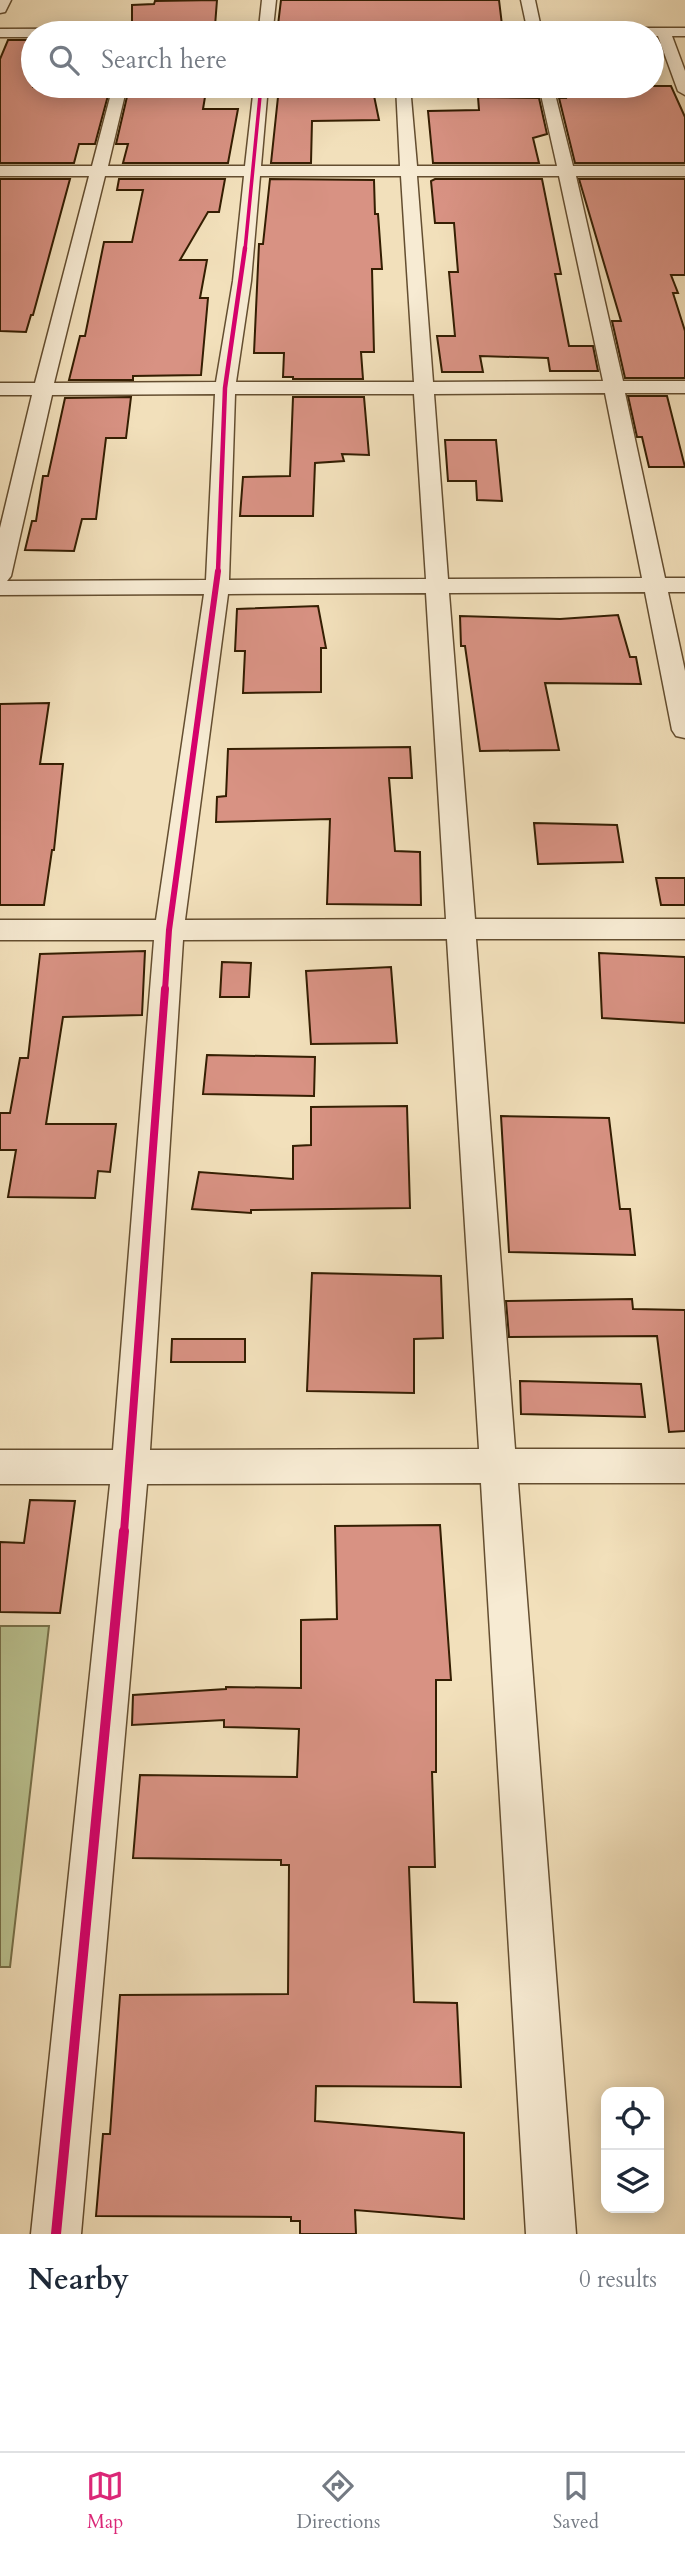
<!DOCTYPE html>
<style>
body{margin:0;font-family:Cardo,serif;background:#f6f6f7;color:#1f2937}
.controls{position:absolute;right:21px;bottom:21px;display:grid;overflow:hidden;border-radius:14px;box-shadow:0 4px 18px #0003}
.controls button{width:63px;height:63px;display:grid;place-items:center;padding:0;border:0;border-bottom:2px solid #e0e1e3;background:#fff;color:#1f2937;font:35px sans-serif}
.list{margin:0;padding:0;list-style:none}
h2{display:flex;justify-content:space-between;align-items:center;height:91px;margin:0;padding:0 28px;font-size:30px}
h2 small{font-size:23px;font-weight:400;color:#747a83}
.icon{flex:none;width:38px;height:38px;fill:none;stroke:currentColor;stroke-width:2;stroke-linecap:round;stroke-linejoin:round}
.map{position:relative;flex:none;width:685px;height:2234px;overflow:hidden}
.search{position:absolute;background:#fff;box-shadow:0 4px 18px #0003;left:21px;right:21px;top:21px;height:77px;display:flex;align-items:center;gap:18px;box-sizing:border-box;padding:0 24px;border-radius:38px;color:#747a83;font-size:26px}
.sheet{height:217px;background:#fff}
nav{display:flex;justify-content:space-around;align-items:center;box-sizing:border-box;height:98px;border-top:2px solid #e0e1e3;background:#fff;font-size:19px;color:#747a83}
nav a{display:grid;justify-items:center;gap:4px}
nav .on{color:#db2777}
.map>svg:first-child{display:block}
</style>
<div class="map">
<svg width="685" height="2234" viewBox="0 0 685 2234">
<rect width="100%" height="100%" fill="#f2e0bb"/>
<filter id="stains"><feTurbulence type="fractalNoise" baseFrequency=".00286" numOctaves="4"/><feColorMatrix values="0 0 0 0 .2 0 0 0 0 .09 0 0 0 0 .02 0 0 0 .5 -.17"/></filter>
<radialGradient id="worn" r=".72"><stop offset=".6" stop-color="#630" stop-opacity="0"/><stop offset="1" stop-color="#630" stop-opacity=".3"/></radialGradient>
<path fill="#bac290" stroke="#777049" stroke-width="2" d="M0 1626H49L10 1967H0Z"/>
<path fill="#d89283" stroke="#341e02" stroke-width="2" d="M217 0 215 26H132V5L154 4 155 1Z
M281 0H499L502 25H278Z
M8 40H33V87L110 88 95 144H79L74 163H0V59Z
M132 86H184L182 97H205L203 109H238L228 163H123L128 144H116L129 88Z
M284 86H372L379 120 312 121 311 163H271L278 97H283Z
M564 86H671L685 117V163H575L559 98H566Z
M478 97 539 98 547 134 533 138 539 163H433L428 111 479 110Z
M0 179H70L33 315H31L26 332 0 331Z
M119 179H225L219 212H208L180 260H207L200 298H208L201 375 133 376V380H69L80 336H85L104 242H132L143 190H117Z
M270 179 374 180 375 214H378L382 269H372L374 352H361L363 379H293V377H283L284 353H254L259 244H263Z
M435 179H542L561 274H555L569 346H593L598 371H550L548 358 480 356 483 372H442L437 336H455L449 272H458L454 223H435L431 181Z
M579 179H685V275H671L678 293H673L685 331V378H625L612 321H621Z
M628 396H667L685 467H649L642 437H637Z
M131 397 126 438H106L96 519H82L74 551 25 550 32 521H36L43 476H48L65 398Z
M293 397H364L369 455 342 454 344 461 315 463 313 516H240L243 477 290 476Z
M445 440H496L502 501 477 500 476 481H448Z
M318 606 326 648H321V692L243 693 245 651H235L237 609Z
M618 615 630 657H636L641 684 545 683 559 750 480 751 465 646H461L460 616 560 619Z
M49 703 40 764H63L54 850H52L44 905H0V704Z
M410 747 412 778H389L395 851 420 852 421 905 327 904 330 819 216 822 217 797 226 796 228 749Z
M534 823 617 825 623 862 538 864Z
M656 878H685V905H661Z
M145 951 142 1015 63 1017 46 1124H116L110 1172 98 1171 95 1198 8 1197 16 1150H0V1113H10L20 1058H28L40 954Z
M599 953 685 957V1023L602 1018Z
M222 962 251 963 249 997H220Z
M391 967 397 1043 311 1044 306 971Z
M207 1055 315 1057 314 1096 203 1094Z
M407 1106 410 1208 251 1210V1213L192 1209 199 1172 293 1179V1146L311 1145V1107Z
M501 1116 609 1118 620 1209H630L635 1255 509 1252Z
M312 1273 441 1276 443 1338 414 1339V1393L307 1391Z
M632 1299 633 1309 685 1310V1431L669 1432 657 1336 509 1337 506 1301Z
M172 1339H245V1362H171Z
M520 1381 641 1384 645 1417 521 1414Z
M30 1500 75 1501 60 1613 0 1612V1542L24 1543Z
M440 1525 451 1680H436V1772H432L435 1867H409L414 2002 457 2003 461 2087 316 2086 315 2121 464 2133V2219L355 2210 356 2234H300V2221H291V2217L96 2216 103 2134H110L120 1995 288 1994 289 1865H281V1860L133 1858 140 1775 297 1777 299 1729 224 1727V1720L132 1725 133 1695 226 1689V1687L301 1688V1620L337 1619 335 1526Z"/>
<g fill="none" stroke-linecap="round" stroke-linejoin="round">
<g stroke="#644e30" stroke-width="3">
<path id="street" d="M0 0H11L5 12 0 13Z
M262 0H276L273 28H527L521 0H535L541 28H685V36H672L685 71V95L678 91 658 36H652V33H33V37H0V29L259 28Z
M113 86H127L108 166H245L254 86H268L261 166H400L396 86H410L417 166H557L539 86H553L573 166H685V176H576L623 381H685V393H625L665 578H685V592H668L685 671V738L676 736 672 730 645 592 449 593 475 919H685V939H476L515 1449H685V1483H518L576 2234H526L481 1483 147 1484 81 2234H31L110 1484H0V1450H113L154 940H0V920H156L204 594 0 595V528L32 395H0V383H35L89 176H0V166H92ZM105 176H244L233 281 216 382 54 383ZM260 176H401L414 382H236L251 281ZM417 176H559L603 381 433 382ZM605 393 642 578 448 579 434 394ZM215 394 206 580 7 581 11 576 52 395ZM235 394H414L426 579 229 580ZM426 593 446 919 185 920 228 594ZM447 939 479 1449 150 1450 183 940Z"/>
</g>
<use href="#street" fill="#f7ebd3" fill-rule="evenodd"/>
<g stroke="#f7ebd3" stroke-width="5">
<path id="cycleway-far4" d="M245 250 261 86"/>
</g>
<g stroke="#f7ebd3" stroke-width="7">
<path id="cycleway-far3" d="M218 572 225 388 245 248"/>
</g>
<g stroke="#f7ebd3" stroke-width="10">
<path id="cycleway-far2" d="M165 990 169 930 218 571"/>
</g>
<g stroke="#f7ebd3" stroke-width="12">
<path id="cycleway-far1" d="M124 1532 165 989"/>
</g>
<g stroke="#f7ebd3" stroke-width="14">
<path id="cycleway" d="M56 2234 124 1531"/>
</g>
<use href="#cycleway-far4" stroke="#d6006c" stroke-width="3.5"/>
<use href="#cycleway-far3" stroke="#d6006c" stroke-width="4.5"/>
<use href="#cycleway-far2" stroke="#d6006c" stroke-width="6"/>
<use href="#cycleway-far1" stroke="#d6006c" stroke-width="8"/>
<use href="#cycleway" stroke="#d6006c" stroke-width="10"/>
</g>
<rect width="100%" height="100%" filter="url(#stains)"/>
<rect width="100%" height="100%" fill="url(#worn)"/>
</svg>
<div class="controls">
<button><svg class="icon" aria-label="locate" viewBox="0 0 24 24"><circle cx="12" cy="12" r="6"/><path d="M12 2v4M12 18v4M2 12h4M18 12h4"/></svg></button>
<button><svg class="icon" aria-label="layers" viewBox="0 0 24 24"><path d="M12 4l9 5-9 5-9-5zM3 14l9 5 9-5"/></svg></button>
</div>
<div class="search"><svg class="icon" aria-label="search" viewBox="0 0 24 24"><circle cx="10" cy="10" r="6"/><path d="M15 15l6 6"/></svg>Search here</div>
</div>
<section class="sheet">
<h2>Nearby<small>0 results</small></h2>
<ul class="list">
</ul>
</section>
<nav>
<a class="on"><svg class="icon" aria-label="map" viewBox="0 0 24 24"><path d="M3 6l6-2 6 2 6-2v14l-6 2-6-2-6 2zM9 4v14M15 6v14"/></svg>Map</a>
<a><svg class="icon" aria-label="directions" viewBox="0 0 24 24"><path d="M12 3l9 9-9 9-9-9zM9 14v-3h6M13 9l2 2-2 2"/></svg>Directions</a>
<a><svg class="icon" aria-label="saved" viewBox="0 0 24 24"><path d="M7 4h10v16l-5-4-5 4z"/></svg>Saved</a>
</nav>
